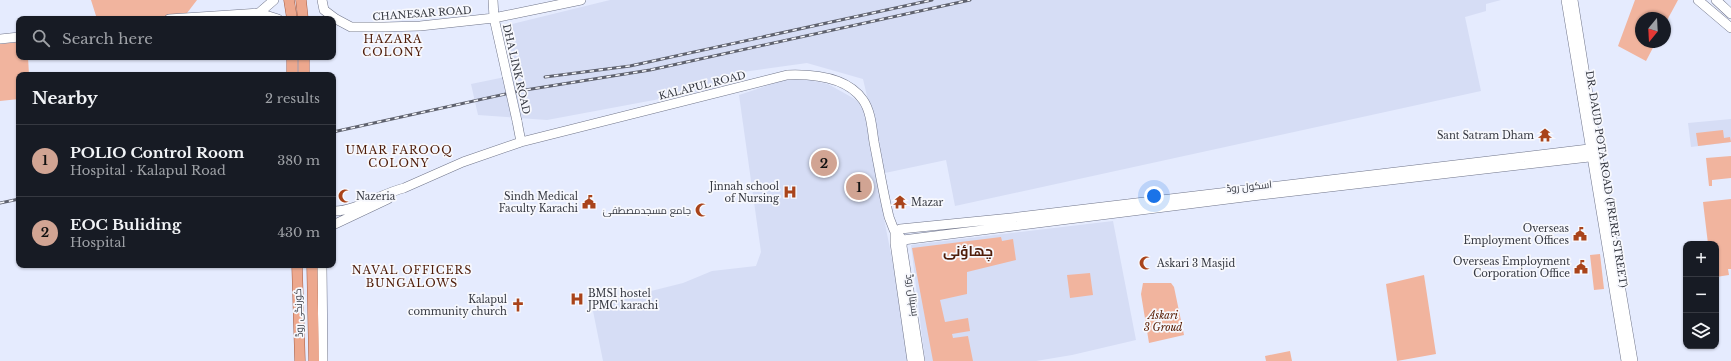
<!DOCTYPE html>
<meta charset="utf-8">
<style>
body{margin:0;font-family:"Libre Baskerville",Cairo,serif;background:#20242c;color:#f1f3f6}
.controls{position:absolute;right:12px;bottom:12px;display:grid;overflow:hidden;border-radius:8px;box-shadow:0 1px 3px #0004}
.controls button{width:36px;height:36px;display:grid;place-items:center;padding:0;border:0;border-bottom:1px solid #363941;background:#171b24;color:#f1f3f6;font:20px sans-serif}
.compass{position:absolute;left:1635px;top:12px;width:36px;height:36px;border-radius:50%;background:#171b24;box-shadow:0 1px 3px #0004;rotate:198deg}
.you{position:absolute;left:1154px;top:196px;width:14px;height:14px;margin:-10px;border:3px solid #fff;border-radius:50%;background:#1a73e8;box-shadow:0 0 0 6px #1a73e833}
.badge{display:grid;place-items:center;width:26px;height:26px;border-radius:50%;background:#d1a493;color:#111;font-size:13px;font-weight:700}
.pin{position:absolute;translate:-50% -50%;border:2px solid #fff;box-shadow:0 1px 4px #0006}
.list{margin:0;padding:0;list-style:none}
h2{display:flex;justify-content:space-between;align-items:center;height:52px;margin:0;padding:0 16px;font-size:17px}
h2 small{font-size:13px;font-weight:400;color:#9ea1a6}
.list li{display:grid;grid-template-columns:26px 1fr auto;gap:12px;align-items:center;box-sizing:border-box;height:72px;padding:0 16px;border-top:1px solid #363941}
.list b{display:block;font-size:15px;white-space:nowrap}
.list p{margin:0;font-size:13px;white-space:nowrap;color:#9ea1a6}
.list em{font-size:13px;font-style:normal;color:#9ea1a6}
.icon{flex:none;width:22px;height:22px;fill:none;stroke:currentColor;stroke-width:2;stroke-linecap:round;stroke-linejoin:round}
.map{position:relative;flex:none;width:1731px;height:361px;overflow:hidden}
.search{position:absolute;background:#171b24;box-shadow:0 1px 3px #0004;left:16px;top:16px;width:320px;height:44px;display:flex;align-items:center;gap:10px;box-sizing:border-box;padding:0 14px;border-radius:8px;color:#9ea1a6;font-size:15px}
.panel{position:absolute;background:#171b24;box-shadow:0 1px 3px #0004;left:16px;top:72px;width:320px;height:196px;border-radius:8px}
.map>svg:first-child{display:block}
</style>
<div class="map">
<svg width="1731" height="361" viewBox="0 0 1731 361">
<rect width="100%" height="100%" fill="#e5ebfe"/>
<path fill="#d6ddf5" d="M610 0H1501L1486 4V11L1465 17 1481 91 955 206 946 160 885 173 863 79 807 63 722 75 724 87 547 120 478 115 471 84 515 75 504 26Z
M803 79 828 84 853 98 862 105 865 109 879 193 912 361H603L593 311 619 299 683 283 712 271 756 266 761 252 739 95 784 80Z
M1731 119V142L1691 147 1688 123Z
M1113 221 1136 340 1072 355 1036 361H925L911 245Z"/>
<path fill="#f1b49e" d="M91 0H197L184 17 171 19H97Z
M1635 0H1678L1665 24V18H1641V42H1656L1646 61 1618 46Z
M19 42V57H28L29 75H19V99L0 101V44Z
M1723 130 1724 138 1730 137 1731 142 1698 146 1696 133Z
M1731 156V178L1712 180V186H1709L1706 158Z
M1731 199V269H1728L1729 275 1716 277V244H1708L1703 202Z
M1001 237 1002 241 1013 239 1016 260 967 272V294L940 300 945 322 968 318 970 331 952 334 953 338 968 336 973 361H933L912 248Z
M1600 254 1604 289 1594 290 1590 255Z
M1090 273 1093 295 1070 298 1067 275Z
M1424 275 1436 354 1397 361 1386 284Z
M1143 283H1171L1174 287 1184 335 1149 343 1141 294Z
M1290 351 1292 361H1266L1265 356Z"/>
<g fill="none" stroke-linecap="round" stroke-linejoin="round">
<g stroke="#6f7489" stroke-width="10">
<path id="secondary" d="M322 0 324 10 336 19 351 27H384L420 26 494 18 581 0
M493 0 494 18 507 76
M1566 0 1626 361
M1573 0 1595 138 1633 361
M1698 0 1731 28
M1716 0 1731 14
M259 13 274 0
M169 19 259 13 278 19
M0 39 19 37
M517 121 521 142
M333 211C354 212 383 193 404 188L463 162 521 142 787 75C813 74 847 77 863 100 871 111 872 129 874 142 879 167 883 192 889 217L894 230 903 240
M333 225 388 199
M895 232 900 229 1011 218 1597 148
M895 232V243L912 361
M903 240 1252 196 1598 156
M903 240 902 246 920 361
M322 265 323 361"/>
</g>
<g stroke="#a55b42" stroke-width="11">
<path id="primary" d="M289 0 292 19
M301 0 303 19
M292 57V75
M304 57V75
M297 265 300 361
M312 265 314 361"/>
</g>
<use href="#secondary" stroke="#fff" stroke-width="9"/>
<use href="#primary" stroke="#eda88e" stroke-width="10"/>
<g stroke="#5e616d" stroke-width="3">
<path id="rail" d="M545 77 630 66 932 0
M333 132 519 91 650 70 970 0
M0 203 19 199"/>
</g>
<use href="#rail" stroke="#f7f8fd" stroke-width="1.5" stroke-dasharray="4.5" stroke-linecap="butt"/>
<g stroke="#6f7489" stroke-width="10" stroke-linecap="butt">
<path id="secondary-bridge" d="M507 76 517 121"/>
</g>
<use href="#secondary-bridge" stroke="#fff" stroke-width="9"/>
</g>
<defs>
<g id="temple-bare" transform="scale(1.08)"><path d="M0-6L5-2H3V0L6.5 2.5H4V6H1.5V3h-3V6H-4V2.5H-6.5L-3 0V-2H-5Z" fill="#a9431a" stroke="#f7f8fd" stroke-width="2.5" paint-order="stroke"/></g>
<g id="hospital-bare" transform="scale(1.08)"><path d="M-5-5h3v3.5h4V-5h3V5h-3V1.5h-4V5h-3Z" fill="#a9431a" stroke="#f7f8fd" stroke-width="2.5" paint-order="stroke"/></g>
<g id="mosque-bare" transform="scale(1.08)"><path d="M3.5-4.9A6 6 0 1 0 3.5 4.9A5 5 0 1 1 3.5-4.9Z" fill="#a9431a" stroke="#f7f8fd" stroke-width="2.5" paint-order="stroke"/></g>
<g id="civic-bare" transform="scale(1.08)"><path d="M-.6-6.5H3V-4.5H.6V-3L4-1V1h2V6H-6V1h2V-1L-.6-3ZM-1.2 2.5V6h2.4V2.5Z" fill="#a9431a" stroke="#f7f8fd" stroke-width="2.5" paint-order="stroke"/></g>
<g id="church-bare" transform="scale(1.08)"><path d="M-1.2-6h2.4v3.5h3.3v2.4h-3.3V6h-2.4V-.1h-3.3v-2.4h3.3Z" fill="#a9431a" stroke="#f7f8fd" stroke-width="2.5" paint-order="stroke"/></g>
</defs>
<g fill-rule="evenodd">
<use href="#temple-bare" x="1545" y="135"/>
<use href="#hospital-bare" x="790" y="192"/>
<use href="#mosque-bare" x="345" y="196"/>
<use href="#civic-bare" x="589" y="202"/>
<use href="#temple-bare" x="900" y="202"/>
<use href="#mosque-bare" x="702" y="210"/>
<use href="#civic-bare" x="1580" y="234"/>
<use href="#mosque-bare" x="1146" y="263"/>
<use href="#civic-bare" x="1581" y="267"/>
<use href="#hospital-bare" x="577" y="299"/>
<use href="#church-bare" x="518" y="305"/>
</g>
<g text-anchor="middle" stroke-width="3.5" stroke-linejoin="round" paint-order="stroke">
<g font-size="10" fill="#353841" stroke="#f7f8fd">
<text transform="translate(422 13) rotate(-4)" y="4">CHANESAR ROAD</text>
<text transform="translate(517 69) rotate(77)" y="4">DHA LINK ROAD</text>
<text transform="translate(702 85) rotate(-14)" y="4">KALAPUL ROAD</text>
<text transform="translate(1607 179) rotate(81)" y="4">DR. DAUD POTA ROAD (FRERE STREET)</text>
<text transform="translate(1249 186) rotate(-6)" y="4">اسکول روڈ</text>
<text transform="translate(913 295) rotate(82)" y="4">ہسپتال روڈ</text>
<text transform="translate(298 313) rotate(-92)" y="4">کورنگی روڈ</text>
</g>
<g font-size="10" fill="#353841" stroke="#f7f8fd" text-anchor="end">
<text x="1534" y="139">Sant Satram Dham</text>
<text x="779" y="190">Jinnah school<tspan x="779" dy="12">of Nursing</tspan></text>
<text x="356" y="200" text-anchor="start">Nazeria</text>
<text x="578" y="200">Sindh Medical<tspan x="578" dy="12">Faculty Karachi</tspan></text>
<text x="911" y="206" text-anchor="start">Mazar</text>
<text x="691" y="214">جامع مسجدمصطفیٰ</text>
<text x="1569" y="232">Overseas<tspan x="1569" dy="12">Employment Offices</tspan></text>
<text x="1570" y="265">Overseas Employment<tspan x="1570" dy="12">Corporation Office</tspan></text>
<text x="1157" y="267" text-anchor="start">Askari 3 Masjid</text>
<text x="588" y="297" text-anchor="start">BMSI hostel<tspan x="588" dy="12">JPMC karachi</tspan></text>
<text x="507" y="303">Kalapul<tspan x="507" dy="12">community church</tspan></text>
</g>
<g font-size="10" font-style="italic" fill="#561a01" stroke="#f7f8fd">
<text x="1163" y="319">Askari<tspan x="1163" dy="12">3 Groud</tspan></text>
</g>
<g font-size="11" letter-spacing="1" fill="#4f1d0a" stroke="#f7f8fd">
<text x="393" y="43">HAZARA<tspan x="393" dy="13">COLONY</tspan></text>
<text x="399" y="154">UMAR FAROOQ<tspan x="399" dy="13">COLONY</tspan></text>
<text x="412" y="274">NAVAL OFFICERS<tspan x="412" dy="13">BUNGALOWS</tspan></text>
</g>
<g font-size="14" font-weight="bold" fill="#4f1d0a" stroke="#f7f8fd">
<text x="968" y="256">چھاؤنی</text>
</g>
</g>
</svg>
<div class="controls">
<button>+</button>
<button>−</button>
<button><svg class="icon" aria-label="layers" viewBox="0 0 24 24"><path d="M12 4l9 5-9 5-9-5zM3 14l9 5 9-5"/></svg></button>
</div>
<svg class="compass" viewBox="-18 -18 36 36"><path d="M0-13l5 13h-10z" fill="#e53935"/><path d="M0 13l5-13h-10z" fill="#9ea1a6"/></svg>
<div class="you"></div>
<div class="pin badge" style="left:859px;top:187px">1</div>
<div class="pin badge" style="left:824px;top:163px">2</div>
<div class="search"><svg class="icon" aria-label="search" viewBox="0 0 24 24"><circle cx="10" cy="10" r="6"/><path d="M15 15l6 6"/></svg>Search here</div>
<section class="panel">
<h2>Nearby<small>2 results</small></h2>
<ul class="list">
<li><span class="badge">1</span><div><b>POLIO Control Room</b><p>Hospital · Kalapul Road</p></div><em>380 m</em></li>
<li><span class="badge">2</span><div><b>EOC Buliding</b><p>Hospital</p></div><em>430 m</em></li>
</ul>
</section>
</div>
